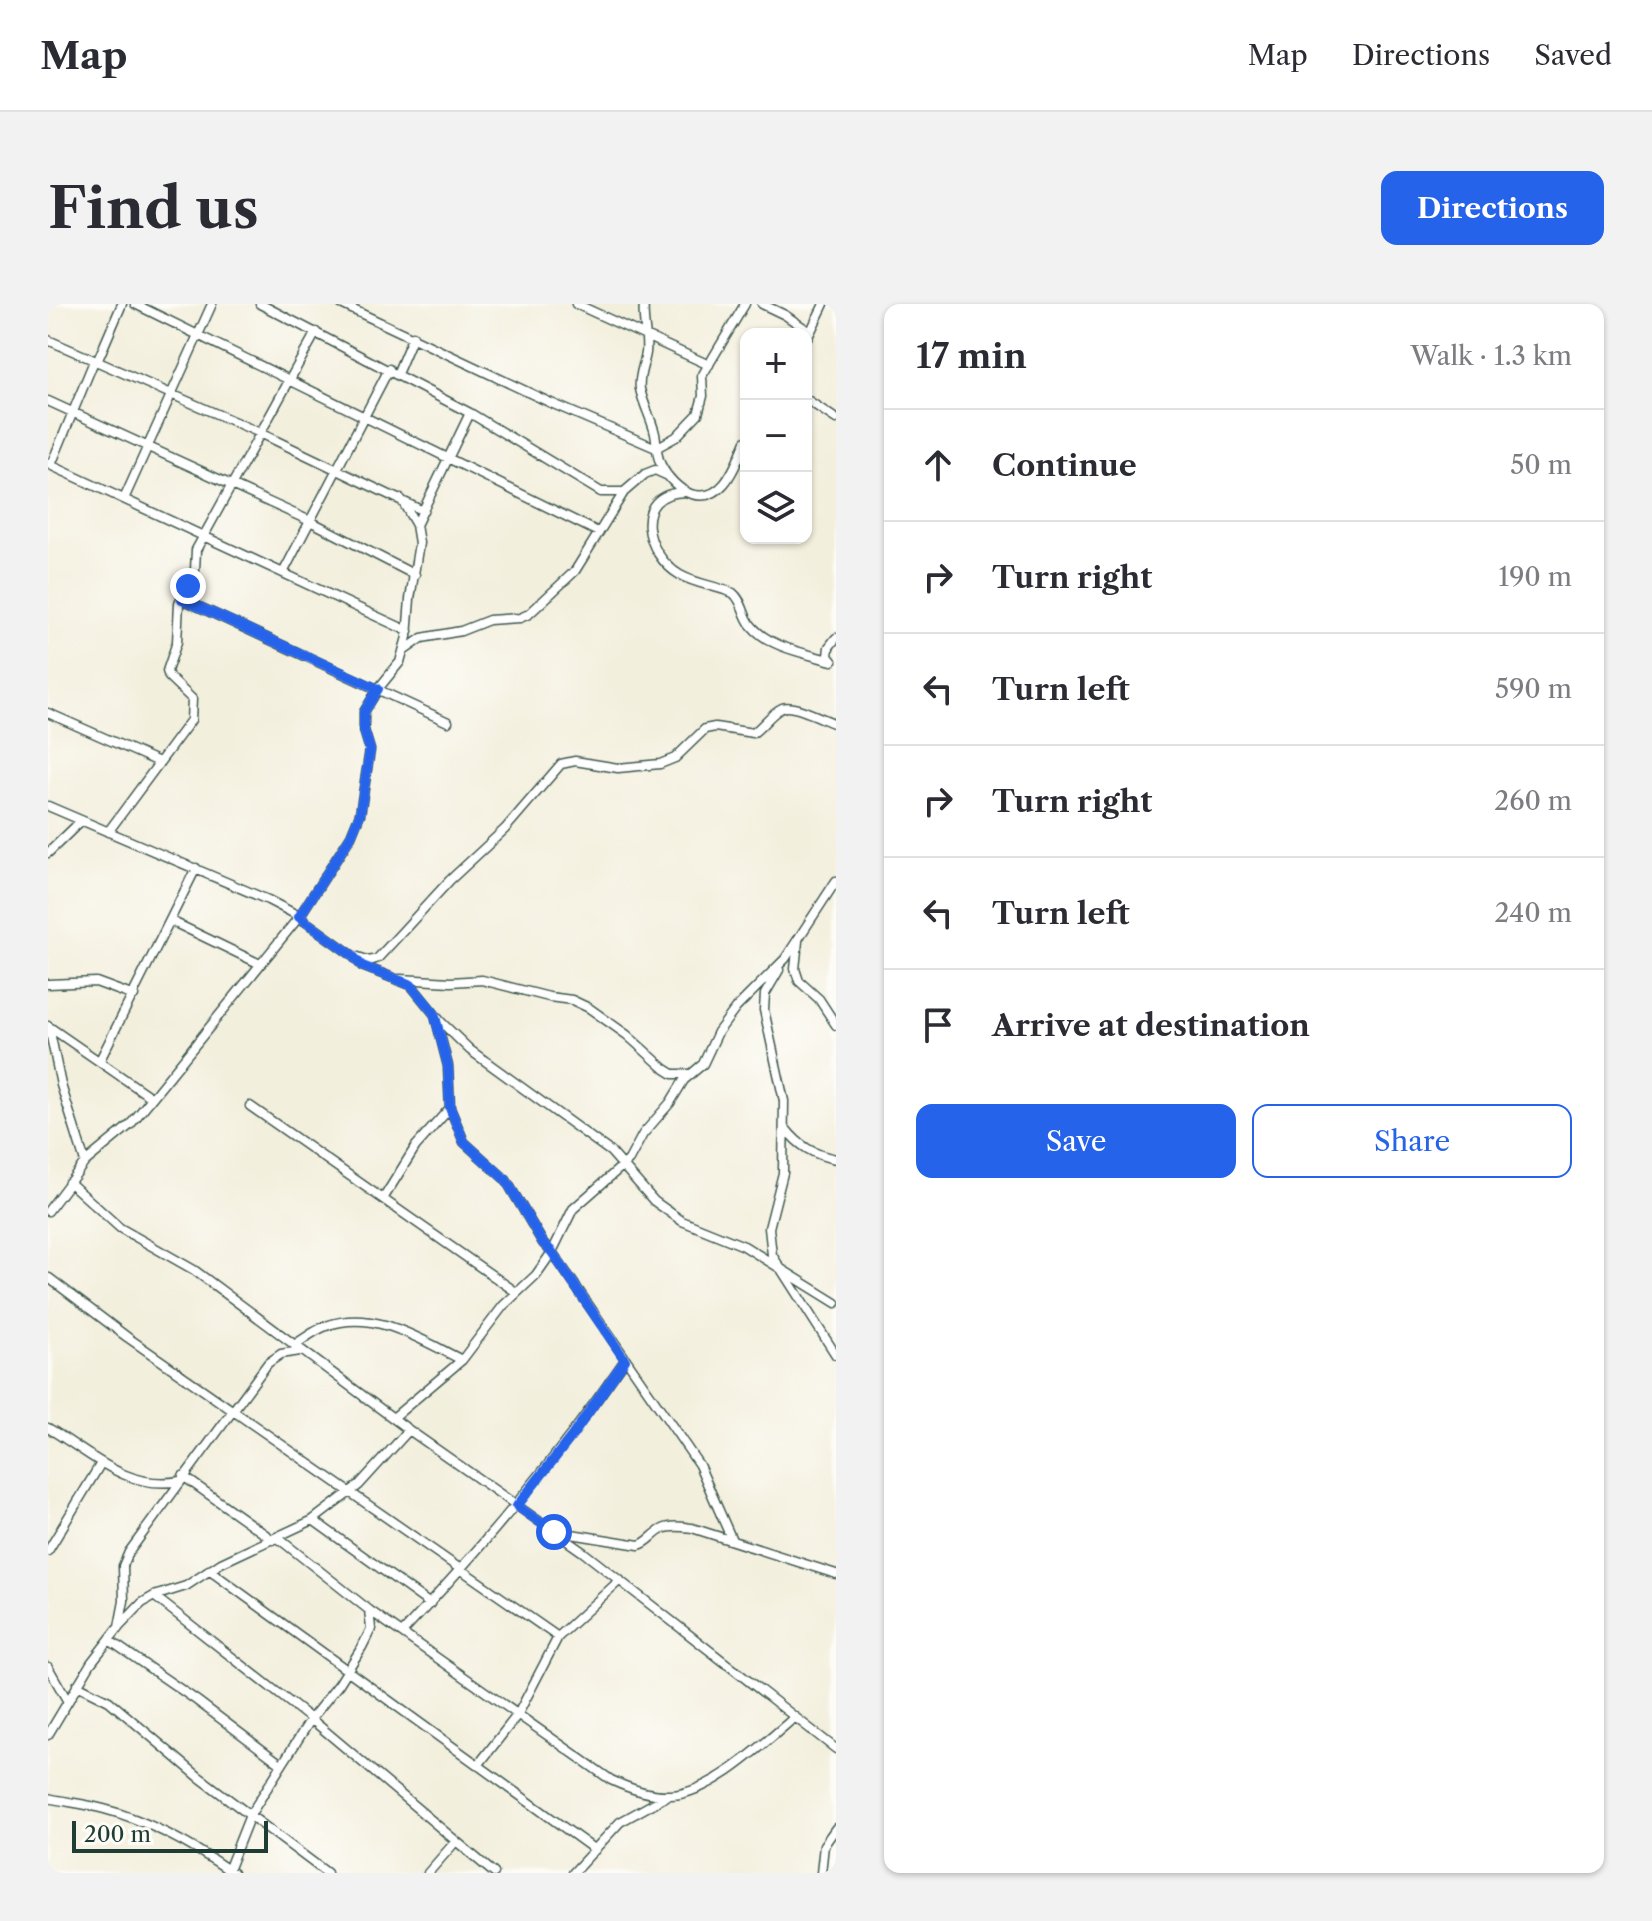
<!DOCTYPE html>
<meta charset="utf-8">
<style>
body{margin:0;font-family:"Libre Caslon Text",serif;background:#f2f2f3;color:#2b2b33}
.controls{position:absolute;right:24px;top:24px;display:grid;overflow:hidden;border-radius:16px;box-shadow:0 2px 6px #0004}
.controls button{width:72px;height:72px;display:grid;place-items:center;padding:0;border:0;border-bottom:2px solid #e1e1e2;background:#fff;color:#2b2b33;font:40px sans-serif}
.scale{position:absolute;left:24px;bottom:20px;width:196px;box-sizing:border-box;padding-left:8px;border:4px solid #1f3d34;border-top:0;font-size:22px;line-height:28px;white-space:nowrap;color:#1f3d34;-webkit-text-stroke:6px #fdfcf7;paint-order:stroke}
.stop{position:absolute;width:24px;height:24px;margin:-18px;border:6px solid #2563eb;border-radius:50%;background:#fff}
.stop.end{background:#2563eb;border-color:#fff;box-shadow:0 2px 8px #0008}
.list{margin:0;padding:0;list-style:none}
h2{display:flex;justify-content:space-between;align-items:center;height:104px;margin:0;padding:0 32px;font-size:34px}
h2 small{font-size:26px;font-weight:400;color:#7c7c81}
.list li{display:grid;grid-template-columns:52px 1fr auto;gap:24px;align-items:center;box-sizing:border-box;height:112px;padding:0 32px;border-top:2px solid #e1e1e2}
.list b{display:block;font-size:30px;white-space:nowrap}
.list em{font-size:26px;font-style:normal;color:#7c7c81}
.actions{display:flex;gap:16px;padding:24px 32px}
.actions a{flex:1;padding:18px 0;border:2px solid #2563eb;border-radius:16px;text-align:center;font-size:28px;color:#2563eb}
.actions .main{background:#2563eb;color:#fff}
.icon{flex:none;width:44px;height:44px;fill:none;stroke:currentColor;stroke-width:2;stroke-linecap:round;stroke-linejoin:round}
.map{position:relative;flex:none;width:788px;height:1569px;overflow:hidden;border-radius:16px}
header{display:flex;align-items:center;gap:48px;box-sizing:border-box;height:112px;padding:0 40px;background:#fff;border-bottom:2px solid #e1e1e2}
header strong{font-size:38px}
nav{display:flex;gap:44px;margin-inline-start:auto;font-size:28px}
.intro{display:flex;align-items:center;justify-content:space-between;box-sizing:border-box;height:192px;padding:0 48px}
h1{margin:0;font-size:56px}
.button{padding:20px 36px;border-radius:16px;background:#2563eb;color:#fff;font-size:28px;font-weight:700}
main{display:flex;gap:48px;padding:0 48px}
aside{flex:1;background:#fff;border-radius:16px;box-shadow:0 2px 6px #0004}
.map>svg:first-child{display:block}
</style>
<header>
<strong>Map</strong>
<nav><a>Map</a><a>Directions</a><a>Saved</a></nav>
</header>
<div class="intro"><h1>Find us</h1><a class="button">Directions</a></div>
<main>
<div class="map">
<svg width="788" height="1569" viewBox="0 0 788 1569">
<rect width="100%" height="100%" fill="#fdfcf7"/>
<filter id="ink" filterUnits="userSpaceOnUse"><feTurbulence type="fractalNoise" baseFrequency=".0125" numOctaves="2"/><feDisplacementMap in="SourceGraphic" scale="16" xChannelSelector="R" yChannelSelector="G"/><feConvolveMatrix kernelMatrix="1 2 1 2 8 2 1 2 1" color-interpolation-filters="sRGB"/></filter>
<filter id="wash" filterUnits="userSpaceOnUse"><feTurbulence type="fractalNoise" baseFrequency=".006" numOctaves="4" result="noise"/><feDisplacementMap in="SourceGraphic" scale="32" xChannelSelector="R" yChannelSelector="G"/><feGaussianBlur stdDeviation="1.8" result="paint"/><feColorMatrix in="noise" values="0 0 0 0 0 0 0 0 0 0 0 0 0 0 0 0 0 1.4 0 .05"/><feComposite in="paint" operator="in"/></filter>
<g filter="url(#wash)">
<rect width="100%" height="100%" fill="#f3efdd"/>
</g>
<g filter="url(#ink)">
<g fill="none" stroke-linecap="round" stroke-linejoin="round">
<g stroke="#3f584d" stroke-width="11">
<path id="street" d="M87 0 550 228
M212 0 422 109 553 188H576
M293 0 503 99 608 144 628 133 650 110 655 92 654 72 697 0
M528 0 661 61
M596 0C594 16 600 33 598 49 596 61 590 73 592 85 595 99 602 112 606 126 610 138 607 149 613 161 619 173 631 186 643 190 676 200 688 160 698 137
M714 0 737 11 762 28
M0 36 212 129 373 206
M758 37 776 0
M49 58 74 0
M349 70 365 32
M758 95 788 115
M0 97 262 217 367 271
M0 160 360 327
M3 161 46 57
M637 188C582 189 597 251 632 271 648 280 668 282 685 289 695 297 695 311 703 321 721 344 758 349 784 357
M76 195 164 0
M368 221 422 109
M235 269 341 65
M134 295 400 418
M357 346 374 334 413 327 441 316 472 314 481 310 527 267 576 188 597 170 607 166 618 171
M784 357 780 352 781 343 788 334
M0 409 111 458
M0 502 220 596 247 610 304 651 314 662 363 681 393 718 422 746 563 848 606 897 634 917 696 942 788 999
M60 528 143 416 144 395 121 373 119 367 129 338 131 299 147 266 148 246 268 28
M0 549 33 517
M123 617 212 660
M750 637 747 665 751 677 771 695 788 721
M307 652 322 657 330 654 402 576 457 525 513 460 527 457 570 464 612 460 627 454 657 425 667 423 705 429C715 422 724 408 734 404 745 399 776 416 788 420
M731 666 717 690 716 706 736 797 735 869 721 924 724 951 788 1051
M352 675 403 678 434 676 501 693 524 696 541 704 579 731 617 765 625 770H642
M0 680 48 678 86 692
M388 715 400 762 402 804 416 838 458 876 495 939 504 948 651 1161 684 1236
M0 722 104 794
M1 723 13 781 37 858
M52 756 148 564
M202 802 468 988
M737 824C751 842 766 851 788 855
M21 878 72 924 146 966 361 1126 535 1248 788 1445
M335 895 368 842 402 804
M0 907 37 858 82 821 251 613 303 532 312 510 322 446 316 426V408L330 385 352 358 359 333 362 295 371 239 368 221 353 195
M1 974 79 1033 510 1333
M246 1041C256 1035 267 1026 278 1022 326 1004 373 1036 414 1056
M345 1114 414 1056 455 1002 488 971 504 948 525 905 581 856 595 830 622 799 636 776 655 760 670 728 688 704 737 655 788 577
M0 1124C43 1149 78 1187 132 1177
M135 1172 225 1236
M265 1216 382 1300
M511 1228 591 1241C602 1238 605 1229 615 1225 624 1221 635 1223 644 1224L788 1270
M230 1234 321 1306 563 1476C580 1484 604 1492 623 1491 665 1489 716 1439 747 1413
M0 1247 53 1159
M161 1266 547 1546
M106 1292 263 1415 446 1569
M71 1323 76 1297 75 1262 81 1248 220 1059 233 1050 252 1047
M354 1329C437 1240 508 1156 577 1056
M61 1336 148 1396 233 1460
M0 1363 19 1396
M29 1381 61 1397 151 1473 279 1569
M0 1431 43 1359 71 1323 94 1299 106 1292 138 1282 173 1259 265 1216 311 1181 361 1126
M431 1460 470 1410 510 1333 572 1276
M0 1494C18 1498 37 1500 56 1505 102 1517 146 1542 185 1569
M179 1569 202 1511 263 1415 291 1380 314 1343 323 1325 321 1306
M380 1569 408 1537
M525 1569 572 1518 619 1492
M773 1569 776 1541 788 1524"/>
</g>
<use href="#street" stroke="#fff" stroke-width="8"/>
</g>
</g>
<g fill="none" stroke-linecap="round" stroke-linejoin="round" filter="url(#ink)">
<path stroke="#2563eb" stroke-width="10" d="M140 282 134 295 330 385 316 408V426L322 446 312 510 303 532 251 613 304 651 314 662 363 681 386 709 400 762 402 804 416 838 458 876 495 939 504 948 577 1056 524 1132 469 1202 506 1228"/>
</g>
</svg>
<div class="controls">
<button>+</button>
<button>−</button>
<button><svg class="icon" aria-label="layers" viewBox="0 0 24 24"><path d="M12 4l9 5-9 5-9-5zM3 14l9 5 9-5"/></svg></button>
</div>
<div class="scale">200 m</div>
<div class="stop" style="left:506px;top:1228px"></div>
<div class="stop end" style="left:140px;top:282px"></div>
</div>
<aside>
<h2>17 min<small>Walk · 1.3 km</small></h2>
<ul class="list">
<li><svg class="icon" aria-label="ahead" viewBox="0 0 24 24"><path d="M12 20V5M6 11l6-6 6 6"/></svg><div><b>Continue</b></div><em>50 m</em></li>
<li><svg class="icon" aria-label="right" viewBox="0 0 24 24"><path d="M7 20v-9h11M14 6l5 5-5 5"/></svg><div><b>Turn right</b></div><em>190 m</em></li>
<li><svg class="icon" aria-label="left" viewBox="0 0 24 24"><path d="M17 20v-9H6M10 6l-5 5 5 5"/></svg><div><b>Turn left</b></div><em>590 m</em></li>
<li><svg class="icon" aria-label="right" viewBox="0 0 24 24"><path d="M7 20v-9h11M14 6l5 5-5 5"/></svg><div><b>Turn right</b></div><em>260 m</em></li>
<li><svg class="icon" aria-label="left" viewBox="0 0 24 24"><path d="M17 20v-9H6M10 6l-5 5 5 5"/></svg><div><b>Turn left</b></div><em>240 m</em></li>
<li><svg class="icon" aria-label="arrive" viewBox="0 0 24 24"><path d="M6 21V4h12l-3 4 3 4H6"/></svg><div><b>Arrive at destination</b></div></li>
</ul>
<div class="actions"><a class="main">Save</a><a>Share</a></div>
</aside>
</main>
